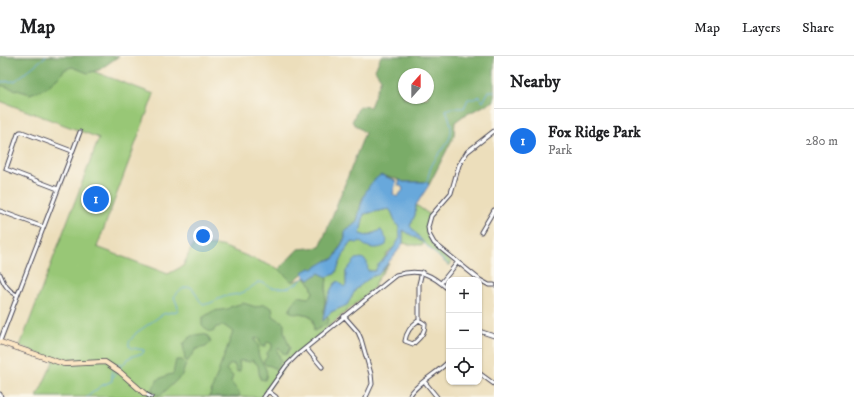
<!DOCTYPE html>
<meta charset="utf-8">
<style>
body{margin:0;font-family:"IM FELL DW Pica",serif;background:#f2f2f2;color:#202124}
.controls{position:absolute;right:12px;bottom:12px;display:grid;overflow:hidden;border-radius:8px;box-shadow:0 1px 3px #0004}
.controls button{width:36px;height:36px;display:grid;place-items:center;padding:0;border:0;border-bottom:1px solid #e0e0e0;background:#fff;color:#202124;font:20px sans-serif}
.compass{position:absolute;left:398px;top:12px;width:36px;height:36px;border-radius:50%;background:#fff;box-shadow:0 1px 3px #0004;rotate:21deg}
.you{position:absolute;left:203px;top:180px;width:14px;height:14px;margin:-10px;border:3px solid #fff;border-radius:50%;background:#1a73e8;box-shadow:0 0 0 6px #1a73e833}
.badge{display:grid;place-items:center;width:26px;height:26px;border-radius:50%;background:#1a73e8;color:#fff;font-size:13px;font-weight:700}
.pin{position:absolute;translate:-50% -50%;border:2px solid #fff;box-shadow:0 1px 4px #0006}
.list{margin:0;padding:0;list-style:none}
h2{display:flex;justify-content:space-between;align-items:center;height:52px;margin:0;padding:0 16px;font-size:17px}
h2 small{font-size:13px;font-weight:400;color:#757577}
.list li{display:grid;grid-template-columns:26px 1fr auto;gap:12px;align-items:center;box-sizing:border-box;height:64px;padding:0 16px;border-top:1px solid #e0e0e0}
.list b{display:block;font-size:15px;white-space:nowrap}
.list p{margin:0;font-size:13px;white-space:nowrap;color:#757577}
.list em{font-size:13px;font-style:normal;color:#757577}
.icon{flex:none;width:22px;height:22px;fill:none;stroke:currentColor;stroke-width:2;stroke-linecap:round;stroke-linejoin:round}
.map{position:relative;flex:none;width:494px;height:341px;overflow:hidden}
header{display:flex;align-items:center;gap:24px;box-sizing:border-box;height:56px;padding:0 20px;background:#fff;border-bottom:1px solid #e0e0e0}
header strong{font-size:19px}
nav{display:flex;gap:22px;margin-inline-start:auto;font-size:14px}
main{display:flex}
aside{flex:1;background:#fff}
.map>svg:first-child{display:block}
</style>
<header>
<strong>Map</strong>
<nav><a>Map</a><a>Layers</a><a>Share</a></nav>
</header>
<main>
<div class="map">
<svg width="494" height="341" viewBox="0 0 494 341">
<rect width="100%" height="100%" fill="#fbf7ec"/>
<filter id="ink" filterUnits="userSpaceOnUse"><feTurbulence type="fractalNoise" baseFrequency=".025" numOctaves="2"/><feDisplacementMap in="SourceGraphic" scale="8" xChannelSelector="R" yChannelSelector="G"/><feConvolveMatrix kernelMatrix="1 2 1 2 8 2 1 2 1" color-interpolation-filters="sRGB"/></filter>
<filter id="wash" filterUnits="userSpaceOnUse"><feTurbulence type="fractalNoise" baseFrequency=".012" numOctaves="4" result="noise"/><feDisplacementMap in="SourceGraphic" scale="16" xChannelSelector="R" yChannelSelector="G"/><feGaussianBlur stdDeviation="0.9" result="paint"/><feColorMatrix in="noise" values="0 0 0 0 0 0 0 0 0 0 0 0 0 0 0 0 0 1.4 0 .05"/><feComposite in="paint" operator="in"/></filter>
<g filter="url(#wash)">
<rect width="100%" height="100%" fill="#ecdebb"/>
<path fill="#98c776" stroke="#5d7458" d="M0 0H52L154 38 97 191 168 218 183 210 193 189 222 190 279 213 292 226 306 222 311 229 313 237 308 242 299 257 309 259 313 264 314 275 329 264 327 261 331 256 347 249 356 233 372 220 378 219 389 207 375 227V231L291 303 261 341H37L54 304 20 290 99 82 0 45Z
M416 149 429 158C420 183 435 191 452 206L449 210 424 187 423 189H411L403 187V173L422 186 410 170 415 159Z
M389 153C395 159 392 164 399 171L400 182 394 192 390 194 375 215H346V229L344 231 335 227 331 233 324 256 327 221 335 218 348 189 353 186 360 185 381 174 366 180 360 178 364 158Z"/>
<path fill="#7aac67" stroke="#4e6751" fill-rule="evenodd" d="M0 0H119L99 14 88 17 72 11 64 14 60 20 46 32 30 38 0 29Z
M381 0H494V45L463 60 455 66 454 80 429 129 427 126H403L400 124 381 119 362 143 357 166 345 176V181L334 203 328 204 313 214 310 212 292 226 279 213 298 193 320 191 365 77 352 66 359 50 370 51 381 23 375 14ZM404 18H428V42H404Z
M319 217 327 221 323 265 327 261 329 264 326 269 314 275 313 264 309 259 299 257 296 258 289 255 298 240 308 242 313 237 311 229 306 222 310 223Z
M243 247 256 251 264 248 272 252 273 260 284 267V276L290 292 286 299 283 297 279 292 277 294 281 305 275 313 271 310 266 309 263 306 267 301V297L272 291V288L268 286 266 287V290L262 291 260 288 259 283 255 282V284L259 291C254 305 272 310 265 324L260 323 258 309 252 304 250 306 245 305H239L240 315 237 316 234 308 229 309 226 314 233 320 231 326 240 338 238 341H209L233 276 225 270 216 271 213 276 208 275 202 269V262L213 255 228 253 230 251Z
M201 278 207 279 211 286 206 291 196 293 187 306 185 304 183 288 191 280Z
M176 304H182L186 308 182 319 160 340 154 337 152 334 158 323C164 322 167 318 173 318Z"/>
<path fill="#68a8db" stroke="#45658b" d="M381 119 394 124 396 126 393 138 397 141 403 134 402 131 398 129 400 124 403 126H427L429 129 416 149 415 159 410 170 424 187 403 174V187L397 196 378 219 372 220 356 233 347 249 331 256 323 265C324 255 328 231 338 225L344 231 346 229V215L356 203 362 202 367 206 368 215H375L378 209C383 206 399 186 400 181 400 178 399 174 399 171 392 164 395 159 389 153L364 158 360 178 367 180 381 174 387 184 386 189C378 194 366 193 360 185L357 187 353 186 348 189 335 218 327 221 319 217 310 223 305 221 303 216 310 212 313 213 328 204 334 203 345 182V176L357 166C361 149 364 129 381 119Z"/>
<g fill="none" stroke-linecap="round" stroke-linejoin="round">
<path stroke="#68a8db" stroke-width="1" d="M0 26 15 25 46 0
M426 127C429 121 429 114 432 109 445 85 459 84 446 54L451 52H464L468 43H474L479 40 483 46 489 35H494
M424 187 431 194 449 209
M117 309 122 308
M119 313 129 302 133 300 143 297 144 294 132 292 129 290V286L136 277 163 258 177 255 178 251 174 241C178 235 184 230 191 231 196 235 198 246 204 248 209 249 216 244 221 242 229 238 235 240 244 236 249 233 253 230 257 227 262 224 267 230 271 231 275 232 286 232 290 231 295 229 301 224 305 221
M112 314V322
M87 341 101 330 112 325V322L117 316"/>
</g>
</g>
<g filter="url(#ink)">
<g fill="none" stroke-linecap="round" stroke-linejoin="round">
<g stroke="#403e4e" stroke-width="5">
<path id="street" d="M494 75 467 96 464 101 459 109 451 137 431 160 428 171 429 178 434 187 480 224 489 229H494
M58 133 6 113 18 78 20 76H22L72 95
M0 155 43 171
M481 176 494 154
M0 218C4 228 7 234 17 239
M441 227 457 207
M344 260 358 276 361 283 371 318 372 328 366 341
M419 264 425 268C425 277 420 282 413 288L405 285C406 277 412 269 419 264Z
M419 264V228L422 216
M479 275 494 280
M0 285 80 76
M306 292 322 311
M479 317 494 328
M424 325 437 341
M268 335 276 341
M0 338 1 341
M145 338 151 341
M264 341 286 310 297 299 396 219C420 212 431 218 449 234
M409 341C415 328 438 317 449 305"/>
</g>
<g stroke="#403e4e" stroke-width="6">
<path id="secondary" d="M0 286 64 308 105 306 120 316 145 338"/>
</g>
<use href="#street" stroke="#fff" stroke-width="3"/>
<use href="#secondary" stroke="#fce6c4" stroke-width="4.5"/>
</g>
</g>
</svg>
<div class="controls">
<button>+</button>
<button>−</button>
<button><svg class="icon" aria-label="locate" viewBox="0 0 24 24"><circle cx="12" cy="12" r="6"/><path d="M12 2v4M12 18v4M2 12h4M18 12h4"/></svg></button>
</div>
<svg class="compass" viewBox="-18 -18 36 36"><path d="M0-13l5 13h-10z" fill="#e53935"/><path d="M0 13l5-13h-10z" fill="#757577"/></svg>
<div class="you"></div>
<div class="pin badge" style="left:96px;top:143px">1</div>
</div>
<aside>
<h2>Nearby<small></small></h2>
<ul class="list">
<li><span class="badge">1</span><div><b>Fox Ridge Park</b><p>Park</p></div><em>280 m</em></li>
</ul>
</aside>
</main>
